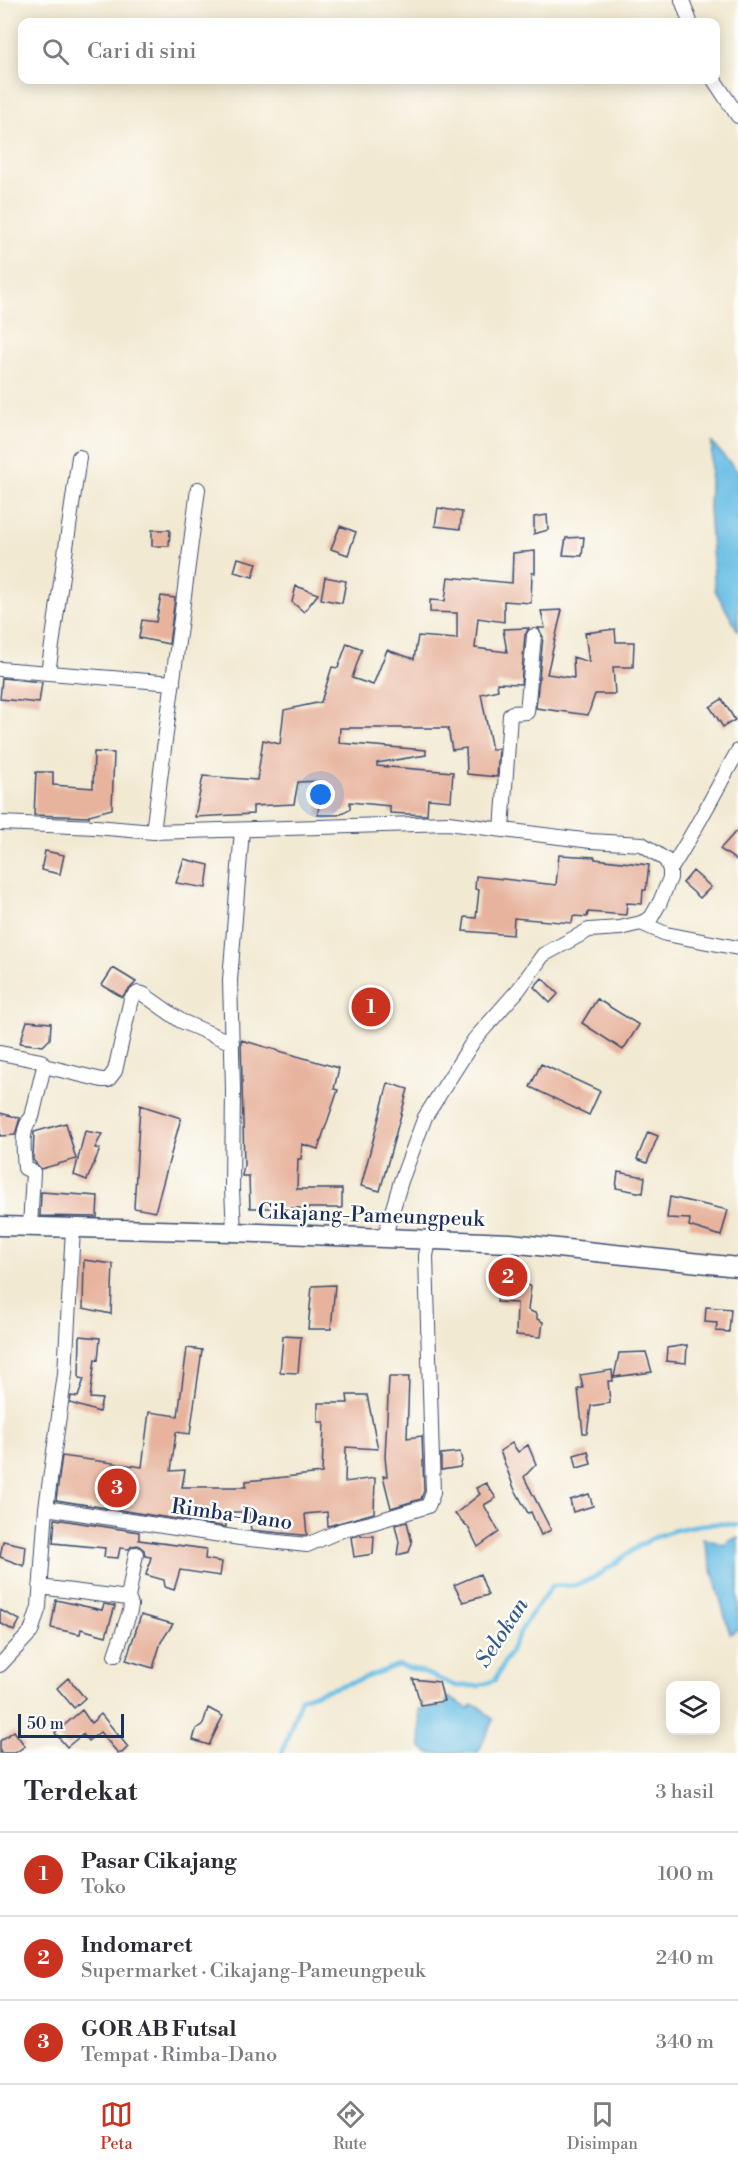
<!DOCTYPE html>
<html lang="id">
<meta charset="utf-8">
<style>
body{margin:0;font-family:"Libre Bodoni",serif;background:#f7f7f7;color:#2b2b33}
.controls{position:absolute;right:18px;bottom:18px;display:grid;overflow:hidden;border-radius:12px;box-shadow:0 3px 15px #0003}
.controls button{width:54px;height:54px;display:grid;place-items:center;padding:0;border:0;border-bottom:2px solid #e1e1e2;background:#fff;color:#2b2b33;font:30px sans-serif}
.scale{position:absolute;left:18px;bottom:15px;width:106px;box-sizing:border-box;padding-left:6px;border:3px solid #1b2f5e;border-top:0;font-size:16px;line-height:21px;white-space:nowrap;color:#1b2f5e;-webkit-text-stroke:4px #fdfcf7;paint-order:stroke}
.you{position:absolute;left:321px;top:795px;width:21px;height:21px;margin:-15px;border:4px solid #fff;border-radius:50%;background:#1a73e8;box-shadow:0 0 0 9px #1a73e833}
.badge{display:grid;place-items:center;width:39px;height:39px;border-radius:50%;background:#c8321e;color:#fff;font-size:20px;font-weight:700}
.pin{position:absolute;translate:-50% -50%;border:3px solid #fff;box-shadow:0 2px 6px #0006}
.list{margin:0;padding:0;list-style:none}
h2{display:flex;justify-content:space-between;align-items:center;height:78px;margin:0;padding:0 24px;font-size:26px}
h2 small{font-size:20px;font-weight:400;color:#7c7c81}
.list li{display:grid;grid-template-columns:39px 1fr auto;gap:18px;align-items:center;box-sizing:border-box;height:84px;padding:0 24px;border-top:2px solid #e1e1e2}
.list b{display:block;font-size:22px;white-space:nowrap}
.list p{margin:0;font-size:20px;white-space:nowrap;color:#7c7c81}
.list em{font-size:20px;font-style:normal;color:#7c7c81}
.icon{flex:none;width:33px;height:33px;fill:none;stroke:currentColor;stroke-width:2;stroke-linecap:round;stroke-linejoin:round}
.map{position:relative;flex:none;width:738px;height:1753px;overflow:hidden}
.search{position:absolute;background:#fff;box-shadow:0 3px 15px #0003;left:18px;right:18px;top:18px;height:66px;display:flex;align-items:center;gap:15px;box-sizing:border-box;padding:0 21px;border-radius:12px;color:#7c7c81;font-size:22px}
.sheet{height:330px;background:#fff}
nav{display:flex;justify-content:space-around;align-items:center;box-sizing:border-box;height:84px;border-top:2px solid #e1e1e2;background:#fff;font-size:16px;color:#7c7c81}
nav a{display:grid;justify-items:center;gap:3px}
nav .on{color:#c8321e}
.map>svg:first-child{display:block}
</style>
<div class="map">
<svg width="738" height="1753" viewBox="0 0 738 1753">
<rect width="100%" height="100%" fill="#fdfcf7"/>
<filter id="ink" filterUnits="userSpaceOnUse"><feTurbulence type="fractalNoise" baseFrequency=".0167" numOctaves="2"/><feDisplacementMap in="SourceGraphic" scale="12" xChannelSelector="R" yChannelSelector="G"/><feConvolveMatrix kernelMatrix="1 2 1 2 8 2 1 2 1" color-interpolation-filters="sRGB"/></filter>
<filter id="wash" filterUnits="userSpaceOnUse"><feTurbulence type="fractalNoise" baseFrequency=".008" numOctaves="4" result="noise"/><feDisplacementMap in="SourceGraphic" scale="24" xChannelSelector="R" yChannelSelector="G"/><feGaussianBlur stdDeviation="1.35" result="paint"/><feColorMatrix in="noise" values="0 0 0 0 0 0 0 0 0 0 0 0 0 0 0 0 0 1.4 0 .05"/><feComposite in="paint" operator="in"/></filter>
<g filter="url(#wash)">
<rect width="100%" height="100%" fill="#f2e9d2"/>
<path fill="#68bee5" stroke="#4276a2" stroke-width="1.5" d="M712 443 738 472V631L715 590 709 508Z
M703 1538 725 1545 729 1540 738 1538V1629L730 1634Z
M448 1697 469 1709 472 1705 479 1706 493 1720 478 1753H430L421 1747 419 1709 445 1707Z"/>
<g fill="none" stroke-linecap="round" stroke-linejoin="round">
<path stroke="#68bee5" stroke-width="4.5" d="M282 1753 301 1698 362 1679 398 1665 423 1672 456 1686H479L495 1680 525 1623 552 1586C559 1585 568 1586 575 1585 600 1579 618 1559 639 1546 667 1528 706 1521 738 1525"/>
</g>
<g id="blocks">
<path fill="#e7b39d" d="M438 508 462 512 460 529 435 526Z
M547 515 548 530 534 534V517Z
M340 526 356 532 348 555 331 549Z
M152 530H170L169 546H152Z
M584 537 582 556 563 555 566 538Z
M535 551V573H532L531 603 504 601V622L478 618 475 648 507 652 503 629 529 628 525 635 521 684 497 683 498 690 481 694 492 750 499 748 497 777 467 774 466 748 452 750 448 728H340L339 743 426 750V755L377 763V766L453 772 451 801 428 799 427 815 390 813V806L350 802V809L338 815H318L320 781 298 782 294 804 253 806V814L195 817 203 776 257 780 263 740 280 744 284 710 321 702 332 667 338 668 347 643 362 649 352 678 373 685 387 650 414 659 418 636 457 639V613L430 612V600L445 601 448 577 512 583 513 553Z
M238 558 257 563 253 577 234 572Z
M325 577 346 581 342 603 321 599Z
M296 586 318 594 304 612 292 602Z
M161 596 175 598 169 644 139 638 142 620 156 622Z
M562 610 547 674 574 678 573 657 589 662 585 633 615 629 616 642H634L633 667H613L615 694H595L588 715 536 708 543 637 538 628H545L541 611Z
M2 678 42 682 39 703 0 699Z
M722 699 735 720 723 727 710 707Z
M94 752 114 753 112 809 89 815V817L34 815 36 772H53V785L93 788Z
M738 829V861L720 849Z
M45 851 64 855 60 874 41 870Z
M559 855 595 857V859L649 865 646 890H643L642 904 627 903 626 915 588 912 587 917 573 916 572 923 514 918 513 935 463 931 465 917 476 918 479 890 475 889 476 876 556 885Z
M184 859 209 865 206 888 176 883Z
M693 871 711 887 700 898 683 883Z
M113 968 136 982 122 997 102 985Z
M542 978 558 994 550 1003 534 987Z
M597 999 639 1025 623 1050 582 1023Z
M27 1021 51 1023 50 1039 43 1046 20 1043Z
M241 1040 339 1068 334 1089 338 1090 318 1149 302 1144 301 1159H298L297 1189H342V1208H250L249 1176H242L244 1165Z
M541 1064 600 1091 589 1115 530 1087Z
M388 1083 408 1089 380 1191 361 1186Z
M140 1105 181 1118 155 1212 134 1208Z
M0 1113 20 1118 15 1135 0 1136Z
M66 1123 76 1159 41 1169 33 1160 34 1132Z
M85 1131 102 1134 95 1148 100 1149 87 1180 74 1175Z
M648 1132 658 1136 647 1163 637 1159Z
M618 1172 645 1177 643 1193 616 1188Z
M41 1192 98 1196 97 1217 40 1216Z
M670 1197 728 1210 721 1236 689 1226 690 1219 667 1218Z
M501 1254 519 1255 517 1284 531 1286 528 1310 537 1314V1319L543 1322 541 1337 516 1335 517 1303 497 1302Z
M84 1260 113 1264 111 1314 83 1308Z
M335 1285 331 1329H308L312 1286Z
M706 1307 731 1309 729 1332 716 1331 717 1323 705 1322Z
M80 1336 100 1338 98 1360 95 1359 90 1398 102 1399 99 1412 70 1403 71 1396 78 1397 84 1379 79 1378Z
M283 1336 301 1337 298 1373 280 1372Z
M687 1345 686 1363 666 1361 667 1348Z
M187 1348 202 1350 190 1434 176 1432 171 1471 185 1470 182 1487H246V1481L322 1473 324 1422H318V1403H348L347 1395H367L378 1449 346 1447 345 1482 375 1478 374 1513 328 1526 327 1512 305 1514 307 1535H302L251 1530 249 1512H225L226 1527 56 1500 62 1456 142 1467 149 1412 178 1416Z
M646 1352 652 1372 614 1377 619 1353Z
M612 1370 613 1381H608L610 1403 591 1406 587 1433H583L578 1389 583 1388 580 1375Z
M389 1377H409L407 1438 422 1436 424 1491 421 1499 391 1508 383 1476H387L385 1457Z
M512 1443 518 1452 528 1445 536 1464 524 1477 551 1530 541 1535 531 1512 528 1513 514 1488 500 1451Z
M588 1451 591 1464 577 1468 574 1455Z
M460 1452 462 1461 460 1467 441 1470V1454Z
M486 1483 496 1498 484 1505 499 1532 478 1547 468 1527 455 1514 480 1494 476 1488Z
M589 1494 593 1506 573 1512 570 1500Z
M55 1519 139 1532V1540L206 1549 205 1559 222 1562 220 1576 180 1570 174 1590 165 1587 164 1580 146 1575 151 1557 145 1556 144 1550 138 1545 132 1546 129 1549 120 1548 118 1558 104 1557 105 1548 53 1543Z
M407 1522 412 1543 409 1552 397 1555 399 1542 395 1525Z
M361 1535V1536H374L373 1554 354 1557 351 1537Z
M3 1541 26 1546 24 1566 0 1557Z
M480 1574 488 1595 463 1602 454 1585Z
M56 1600 102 1610 104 1604 115 1606 106 1636 81 1629 80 1634 51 1628Z
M0 1610 20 1620 14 1631 0 1623Z
M141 1615 173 1624 161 1642 153 1668 126 1660Z
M68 1678 85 1698 74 1708 57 1688Z
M413 1679 439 1682 444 1701 421 1705Z
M208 1708 223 1716 209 1745 193 1740 196 1729 203 1724Z
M82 1710 91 1723 101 1714 128 1747 122 1753H118L100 1732 88 1741 83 1734 67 1747 55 1733Z
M14 1731 25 1746 15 1753H0V1741Z"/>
</g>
</g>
<g filter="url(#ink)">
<use href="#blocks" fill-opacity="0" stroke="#3b4b6f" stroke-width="1.5"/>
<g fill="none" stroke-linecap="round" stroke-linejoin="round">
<g stroke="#3b4b6f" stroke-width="16">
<path id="minor" d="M682 0 690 22
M714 80 738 116
M0 669 173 683
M48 673 79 457
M0 823 96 827 153 832 448 823 591 841 642 844 666 860 670 870V878L660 902 651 918 641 923 620 928 589 930 543 955 519 989 474 1040 425 1117 401 1181 384 1239
M502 830 510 715 512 713 527 712 534 636
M153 832 198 489
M670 870C695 832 715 791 738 751
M641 923 666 934 738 948
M0 1053 41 1061 44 1066 102 1080H108L115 1071 131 999 138 993 143 994 181 1021 232 1043
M30 1228 33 1172 25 1168C24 1152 20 1129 32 1117L44 1066
M234 1232 232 1189 233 1089 230 980 242 830
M46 1508 240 1538 307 1545 342 1530 371 1523 428 1506 433 1493 426 1256 429 1240
M40 1587 128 1598 131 1605 130 1611 115 1655
M128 1598 136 1554
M0 1665 31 1632 39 1607 46 1508 65 1374 73 1229"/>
</g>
<g stroke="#3b4b6f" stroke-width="21">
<path id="major" d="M0 1226 234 1232 510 1243 738 1267"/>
</g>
<use href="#minor" stroke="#fff" stroke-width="14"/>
<use href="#major" stroke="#fff" stroke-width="18"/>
</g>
</g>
<g text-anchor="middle" stroke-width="5" stroke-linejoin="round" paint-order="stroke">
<g font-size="21" fill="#1b2f5e" stroke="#fdfcf7">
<text transform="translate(371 1215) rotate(2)" y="7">Cikajang-Pameungpeuk</text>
<text transform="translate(232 1514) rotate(8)" y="7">Rimba-Dano</text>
</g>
<g font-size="22" font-style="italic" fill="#325a86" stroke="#fdfcf7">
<text transform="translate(501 1632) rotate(-57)" y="8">Selokan</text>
</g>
</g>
</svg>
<div class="controls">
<button><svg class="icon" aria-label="layers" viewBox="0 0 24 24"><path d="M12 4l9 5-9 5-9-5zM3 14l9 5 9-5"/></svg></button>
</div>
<div class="scale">50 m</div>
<div class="you"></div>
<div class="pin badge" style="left:371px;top:1007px">1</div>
<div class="pin badge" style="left:508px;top:1277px">2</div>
<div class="pin badge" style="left:117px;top:1488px">3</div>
<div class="search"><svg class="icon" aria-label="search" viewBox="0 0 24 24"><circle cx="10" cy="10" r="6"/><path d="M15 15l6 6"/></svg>Cari di sini</div>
</div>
<section class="sheet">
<h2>Terdekat<small>3 hasil</small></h2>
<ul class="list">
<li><span class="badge">1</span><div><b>Pasar Cikajang</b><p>Toko</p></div><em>100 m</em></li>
<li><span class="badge">2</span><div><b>Indomaret</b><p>Supermarket · Cikajang-Pameungpeuk</p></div><em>240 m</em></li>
<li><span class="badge">3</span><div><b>GOR AB Futsal</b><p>Tempat · Rimba-Dano</p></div><em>340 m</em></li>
</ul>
</section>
<nav>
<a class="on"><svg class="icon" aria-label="map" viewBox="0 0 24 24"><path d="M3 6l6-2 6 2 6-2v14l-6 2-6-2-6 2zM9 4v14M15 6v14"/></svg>Peta</a>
<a><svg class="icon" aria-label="directions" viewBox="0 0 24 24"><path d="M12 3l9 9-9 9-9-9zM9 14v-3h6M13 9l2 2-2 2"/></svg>Rute</a>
<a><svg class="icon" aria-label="saved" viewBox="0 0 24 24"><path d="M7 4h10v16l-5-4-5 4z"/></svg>Disimpan</a>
</nav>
